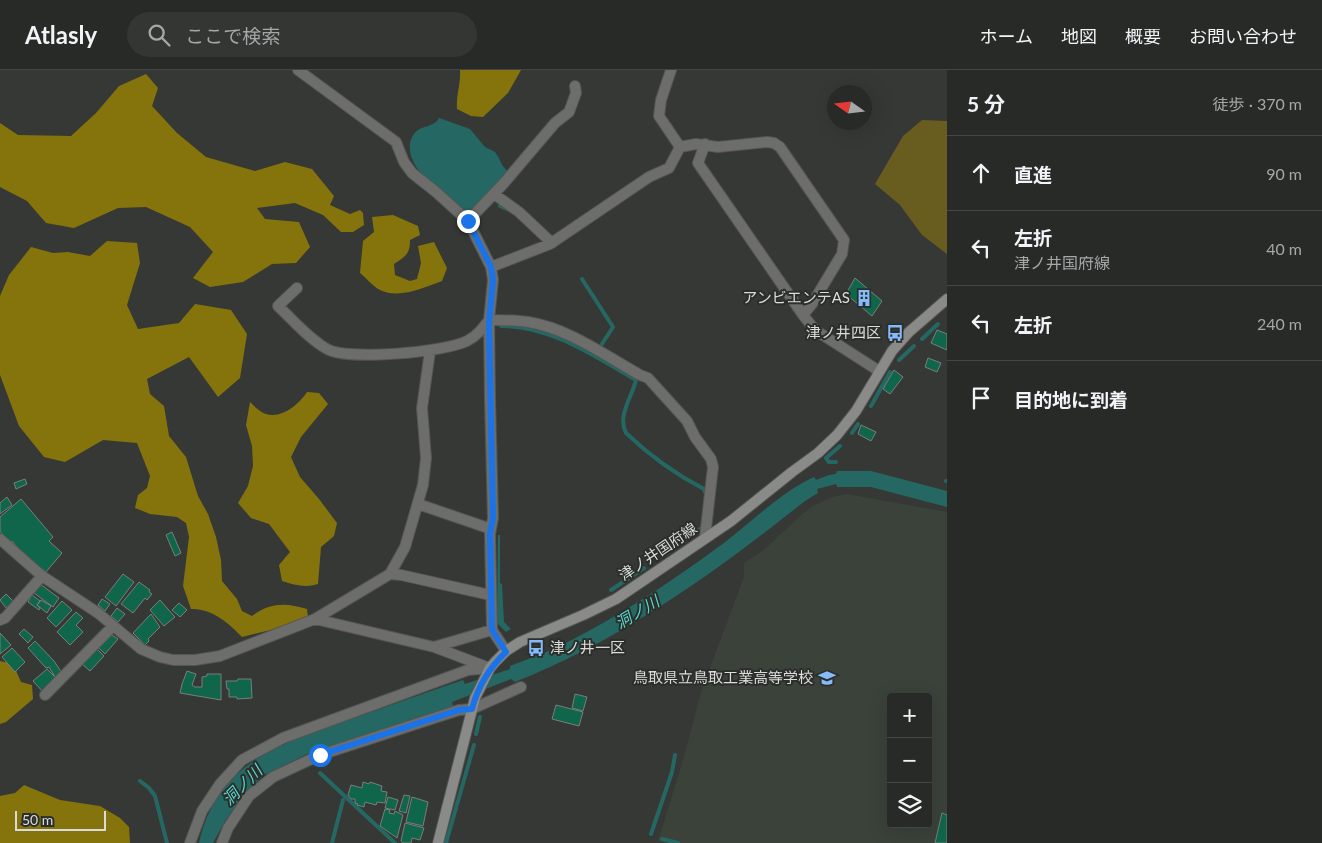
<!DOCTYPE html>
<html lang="ja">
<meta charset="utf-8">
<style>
body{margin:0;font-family:Lato,"Noto Sans JP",sans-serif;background:#343634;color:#f1f3f6}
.controls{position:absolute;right:15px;bottom:15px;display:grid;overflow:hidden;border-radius:5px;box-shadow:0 5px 20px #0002}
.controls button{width:45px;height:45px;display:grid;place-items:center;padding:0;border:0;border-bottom:1px solid #444645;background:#282a28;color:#f1f3f6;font:25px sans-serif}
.compass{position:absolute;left:827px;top:15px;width:45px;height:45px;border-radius:50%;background:#282a28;box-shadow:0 5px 20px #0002;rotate:284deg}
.scale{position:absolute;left:15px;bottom:12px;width:91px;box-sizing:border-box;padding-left:5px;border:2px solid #dadcda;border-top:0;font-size:14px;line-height:18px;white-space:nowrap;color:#dadcda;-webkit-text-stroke:4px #2b2e2b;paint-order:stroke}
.stop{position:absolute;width:15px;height:15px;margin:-11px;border:4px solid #1a73e8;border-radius:50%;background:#fff}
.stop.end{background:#1a73e8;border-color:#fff;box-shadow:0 1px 5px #0008}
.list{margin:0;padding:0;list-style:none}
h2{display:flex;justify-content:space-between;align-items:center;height:65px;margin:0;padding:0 20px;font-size:21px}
h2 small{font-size:16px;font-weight:400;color:#a5a7a8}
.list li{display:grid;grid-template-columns:32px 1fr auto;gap:15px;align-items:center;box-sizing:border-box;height:75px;padding:0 20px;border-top:1px solid #444645}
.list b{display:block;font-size:19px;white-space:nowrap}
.list p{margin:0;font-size:16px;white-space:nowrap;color:#a5a7a8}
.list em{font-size:16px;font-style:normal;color:#a5a7a8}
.icon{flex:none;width:28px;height:28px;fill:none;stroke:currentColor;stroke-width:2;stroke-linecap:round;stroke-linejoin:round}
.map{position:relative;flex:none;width:947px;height:773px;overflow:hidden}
header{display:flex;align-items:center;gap:30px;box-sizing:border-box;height:70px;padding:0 25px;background:#282a28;border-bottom:1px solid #444645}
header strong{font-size:24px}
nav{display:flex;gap:28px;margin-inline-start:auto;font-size:18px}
.search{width:350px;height:45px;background:#343634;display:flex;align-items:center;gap:12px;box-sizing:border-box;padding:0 18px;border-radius:28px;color:#a5a7a8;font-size:19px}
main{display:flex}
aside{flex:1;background:#282a28}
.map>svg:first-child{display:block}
</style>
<header>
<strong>Atlasly</strong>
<div class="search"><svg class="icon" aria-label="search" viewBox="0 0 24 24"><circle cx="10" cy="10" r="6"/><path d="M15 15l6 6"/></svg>ここで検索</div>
<nav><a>ホーム</a><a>地図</a><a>概要</a><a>お問い合わせ</a></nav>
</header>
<main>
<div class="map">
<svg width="947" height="773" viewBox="0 0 947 773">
<rect width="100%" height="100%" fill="#363835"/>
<path fill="#3a423a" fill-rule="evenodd" d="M847 424 947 442V773H667L658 771 685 683 701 622 744 507V493L764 480 800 446 811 437 832 427ZM891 627H928V754H891Z"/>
<path fill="#685d1e" d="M922 50 947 51V184L922 165 900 135 875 114 903 66Z"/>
<path fill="#84740b" d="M460 0H521L508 23 483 47 471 46 457 39C456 25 461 13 460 0Z
M146 4 158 18 152 36 177 63 206 87 255 101 285 92 312 99 334 126 330 135 350 144 360 140 363 143 364 155 353 162H341L323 145 295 133 257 138 265 149 299 152 310 177 296 193 272 194 243 212 210 217 193 208 213 182 190 157 146 137 118 138 74 158 46 153 27 131 0 117V53L18 65 71 66 96 43 119 16Z
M393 145 418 156 420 165 410 170C410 184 406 186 394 194L395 205 410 211 417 209 421 193 418 176 434 172 447 198 442 211C423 218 398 230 378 219 372 215 366 208 360 203L363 171 374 162 372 147Z
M107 171 137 173 140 193 127 235 138 259 179 253 195 234 231 240 247 264 240 308 218 327 189 287 147 309 150 324 164 336 169 366 186 387 198 426 208 444 216 467 221 490 222 511 237 529 242 541 252 546C271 532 286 533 307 539L308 547 279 558 242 567C229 553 211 538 191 539L183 516 189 467 186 453 177 447 150 444 135 438 138 425 147 418 150 406 137 373 103 370 65 392 44 387 19 356 0 305V226L9 205 31 177 53 183 68 182 90 186Z
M307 322 319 323 328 334 301 367 291 387 300 407 319 429 337 453 334 466 321 477 318 514C305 518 295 515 282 511L279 495 290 482 269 454 251 448 238 433 248 416 253 396 252 376 246 355 250 332C254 336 260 342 266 344 282 349 299 334 307 322Z
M0 591 13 594 21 612 32 615 33 629 6 652 0 654Z
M24 715 60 730 100 736 120 748 129 757 130 773H0V726L15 723Z"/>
<path fill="#256863" d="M439 48 470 59 485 77 495 82 499 88 502 95 508 102 466 147C449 131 394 92 414 64 420 55 434 58 439 48Z
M837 401H871L947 421V437L871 417H837L836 414 817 419 818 423 805 431C714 503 623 569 515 612L511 609 452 632 453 636 309 683 262 706 242 727 225 751 213 773H199C217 691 284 672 354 648 390 635 426 623 463 610L465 614 510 599V596C527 589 546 583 562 575 616 548 668 514 717 478 746 457 782 421 814 407L816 410 829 405 836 404Z
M498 465H500V513L502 514 504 552 511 559 506 562 497 553Z"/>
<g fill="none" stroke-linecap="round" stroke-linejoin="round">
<path stroke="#256863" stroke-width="4" d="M500 136 509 140
M582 209 613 257 600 277
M501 256C552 256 594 286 636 310 632 327 617 346 626 363 649 385 675 404 704 419L705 422
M922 269 938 254
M899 290 914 276
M871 336 890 302
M852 363 858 354
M836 392H829L826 388 840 376
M946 411H947
M664 484 700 459
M611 520 644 498
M476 664 480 647
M320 703 395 773
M140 711 149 718 155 726 167 773
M651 764 672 702 675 685
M662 769 678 773
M332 773 343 730
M446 773 474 675"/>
</g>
<path fill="#0f664b" stroke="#797e7c" d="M855 208 882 231 872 246 846 224Z
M937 260 947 264V280L931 273Z
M928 288 941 293 937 302 925 297Z
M894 300 903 307 890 324 883 319Z
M861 355 876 362 871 371 858 364Z
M25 409 27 414 16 419 14 413Z
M7 427 12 435 0 444V433Z
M21 429 53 467 49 471 62 483 46 502 25 486 12 471 9 473 0 461V447Z
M172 462 181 483 175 486 166 465Z
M123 504 134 512 116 536 105 527Z
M139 512 150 520 149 522 152 524 147 530 145 528 133 543 121 534Z
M40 514 59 528 53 537 34 523Z
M6 524 13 531 6 538 0 530Z
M32 525 40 531 37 535 40 538 39 540 28 532Z
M102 529 110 534 105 541 98 535Z
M41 530 51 536 47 543 37 535Z
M160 530 175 547 164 556 150 540Z
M62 531 72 540 56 557 47 548Z
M179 533 187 540 180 547 172 540Z
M117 538 125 544 118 552 111 546Z
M76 542 83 548 76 555 83 562 70 575 57 562Z
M151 544 160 557 148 569 149 571 145 575 133 563Z
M24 559 33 567 28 573 19 564Z
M0 563 11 575 0 584Z
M112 565 118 569 105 584 99 578Z
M35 571 54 591 62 603 55 607 49 597 46 598 28 578Z
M12 578 25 592 15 602 2 587Z
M97 579 104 586 90 601 82 594Z
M47 599 57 609 43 622 33 611Z
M187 601 196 604 192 615 195 617H202V607L207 606V604H221V630L180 623 182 614Z
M238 609H251L252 628 237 629V627H229V619H227L226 611H237Z
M575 624 587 627 583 641 572 638Z
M556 635 583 642 579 656 552 649Z
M363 712 369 714 370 712 382 716 381 721 387 722 385 733 377 732 376 735 365 732 364 737 357 735 358 734 355 733V729H351L348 725 351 715 362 718Z
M404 725 410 726 406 743 399 741Z
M388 727 398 730 395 740 385 738Z
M412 727 428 732 423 756 406 752Z
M385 739 390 740 389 743 394 744 395 741 403 745 397 768 380 756Z
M942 743 947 745V773H935Z
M405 753 424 758 420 770 412 768 411 773H403L401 771Z"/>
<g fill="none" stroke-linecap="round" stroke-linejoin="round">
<g stroke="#545653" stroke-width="12">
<path id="street" d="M298 0 396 72 404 92 412 103 436 122 468 151 491 197 493 210 489 250 490 329 493 448 490 464 492 560 506 581
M671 0 661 30 659 46 680 77
M705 74 698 93 803 245
M494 124 519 142 552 173
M468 151 504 113 555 53 569 42 576 23 575 16
M491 197 550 174 649 107 669 98 680 77 696 74 718 77 767 72 774 73 780 77 844 170 842 184 812 234 803 245 815 260 879 301
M297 218 278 236C293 250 309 269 327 279 348 291 445 282 467 271 477 266 483 258 489 250 502 250 515 250 528 252 568 258 606 286 640 305L648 308 687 351 695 367 711 389 713 397 705 467
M418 434 491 459
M0 469 42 506 98 543 141 579 160 587 173 590H195L220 586 315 549 434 577 492 560
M390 504 405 477 423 415 426 388 422 338 430 281
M315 549 390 504 401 505 490 525
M0 550 5 548 42 506
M434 577 487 597
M45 625 113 556
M190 773 202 741 220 714 242 690 283 668 468 600 490 598
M222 773 228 758 249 726 273 707 320 685 459 640 472 639 521 617"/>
</g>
<g stroke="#545653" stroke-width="12">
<path id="secondary" d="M438 773 475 628 490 598 495 592 506 581 520 572 583 545 616 529 731 451 792 402 818 383 837 365 856 341 892 281 909 262 947 229"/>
</g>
<use href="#street" stroke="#6d6e6c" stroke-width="10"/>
<use href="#secondary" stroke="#8a8b88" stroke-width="10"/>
</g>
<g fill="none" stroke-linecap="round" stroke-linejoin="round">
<path stroke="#1a73e8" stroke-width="6" d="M320 685 459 640 472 639C478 616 489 598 506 582L492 560 490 464 493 448 489 253 493 210 491 197 468 151"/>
</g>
<defs>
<g id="building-bare" transform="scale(1.35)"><path d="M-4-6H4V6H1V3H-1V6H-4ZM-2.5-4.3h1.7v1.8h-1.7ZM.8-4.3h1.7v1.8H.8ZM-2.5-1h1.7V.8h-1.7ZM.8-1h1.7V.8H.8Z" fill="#86bbfb" stroke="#2b2e2b" stroke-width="2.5" paint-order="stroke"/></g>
<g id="bus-bare" transform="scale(1.35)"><path d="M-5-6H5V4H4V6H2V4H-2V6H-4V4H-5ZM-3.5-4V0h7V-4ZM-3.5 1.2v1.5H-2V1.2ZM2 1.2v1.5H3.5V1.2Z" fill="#86bbfb" stroke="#2b2e2b" stroke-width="2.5" paint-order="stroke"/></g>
<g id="school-bare" transform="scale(1.35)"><path d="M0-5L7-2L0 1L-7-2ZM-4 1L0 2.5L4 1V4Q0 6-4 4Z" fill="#86bbfb" stroke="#2b2e2b" stroke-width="2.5" paint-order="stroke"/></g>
</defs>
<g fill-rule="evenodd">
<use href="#building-bare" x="864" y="228"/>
<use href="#bus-bare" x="895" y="263"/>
<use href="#bus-bare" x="536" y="578"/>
<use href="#school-bare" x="827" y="608"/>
</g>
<g text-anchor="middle" stroke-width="4" stroke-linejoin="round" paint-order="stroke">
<g font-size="15" fill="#dadcda" stroke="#2b2e2b" text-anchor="end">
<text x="850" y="233">アンビエンテAS</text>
<text x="881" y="268">津ノ井四区</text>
<text x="550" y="583" text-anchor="start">津ノ井一区</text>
<text x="813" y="613">鳥取県立鳥取工業高等学校</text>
</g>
<g font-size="15" fill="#dadcda" stroke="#2b2e2b">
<text transform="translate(658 482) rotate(-34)" y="5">津ノ井国府線</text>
</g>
<g font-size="16" font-style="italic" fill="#58d8ce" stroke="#2b2e2b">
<text transform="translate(637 542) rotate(-31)" y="6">洞ノ川</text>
<text transform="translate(242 715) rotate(-45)" y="6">洞ノ川</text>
</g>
</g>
</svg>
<div class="controls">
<button>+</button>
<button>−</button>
<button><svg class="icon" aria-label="layers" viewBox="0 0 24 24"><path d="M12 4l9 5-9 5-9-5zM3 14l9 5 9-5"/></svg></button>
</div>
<svg class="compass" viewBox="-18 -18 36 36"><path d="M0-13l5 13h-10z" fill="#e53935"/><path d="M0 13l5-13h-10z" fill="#a5a7a8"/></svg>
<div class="scale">50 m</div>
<div class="stop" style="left:320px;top:685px"></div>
<div class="stop end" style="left:468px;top:151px"></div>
</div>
<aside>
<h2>5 分<small>徒歩 · 370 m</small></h2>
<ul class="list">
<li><svg class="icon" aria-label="ahead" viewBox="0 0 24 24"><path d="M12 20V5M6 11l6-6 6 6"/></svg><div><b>直進</b></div><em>90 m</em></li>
<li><svg class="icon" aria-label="left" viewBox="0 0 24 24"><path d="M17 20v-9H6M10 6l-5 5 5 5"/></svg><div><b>左折</b><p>津ノ井国府線</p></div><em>40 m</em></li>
<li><svg class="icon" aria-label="left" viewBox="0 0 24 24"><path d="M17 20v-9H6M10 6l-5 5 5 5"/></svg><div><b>左折</b></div><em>240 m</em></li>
<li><svg class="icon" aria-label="arrive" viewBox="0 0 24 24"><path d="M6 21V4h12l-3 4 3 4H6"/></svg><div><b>目的地に到着</b></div></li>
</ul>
</aside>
</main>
